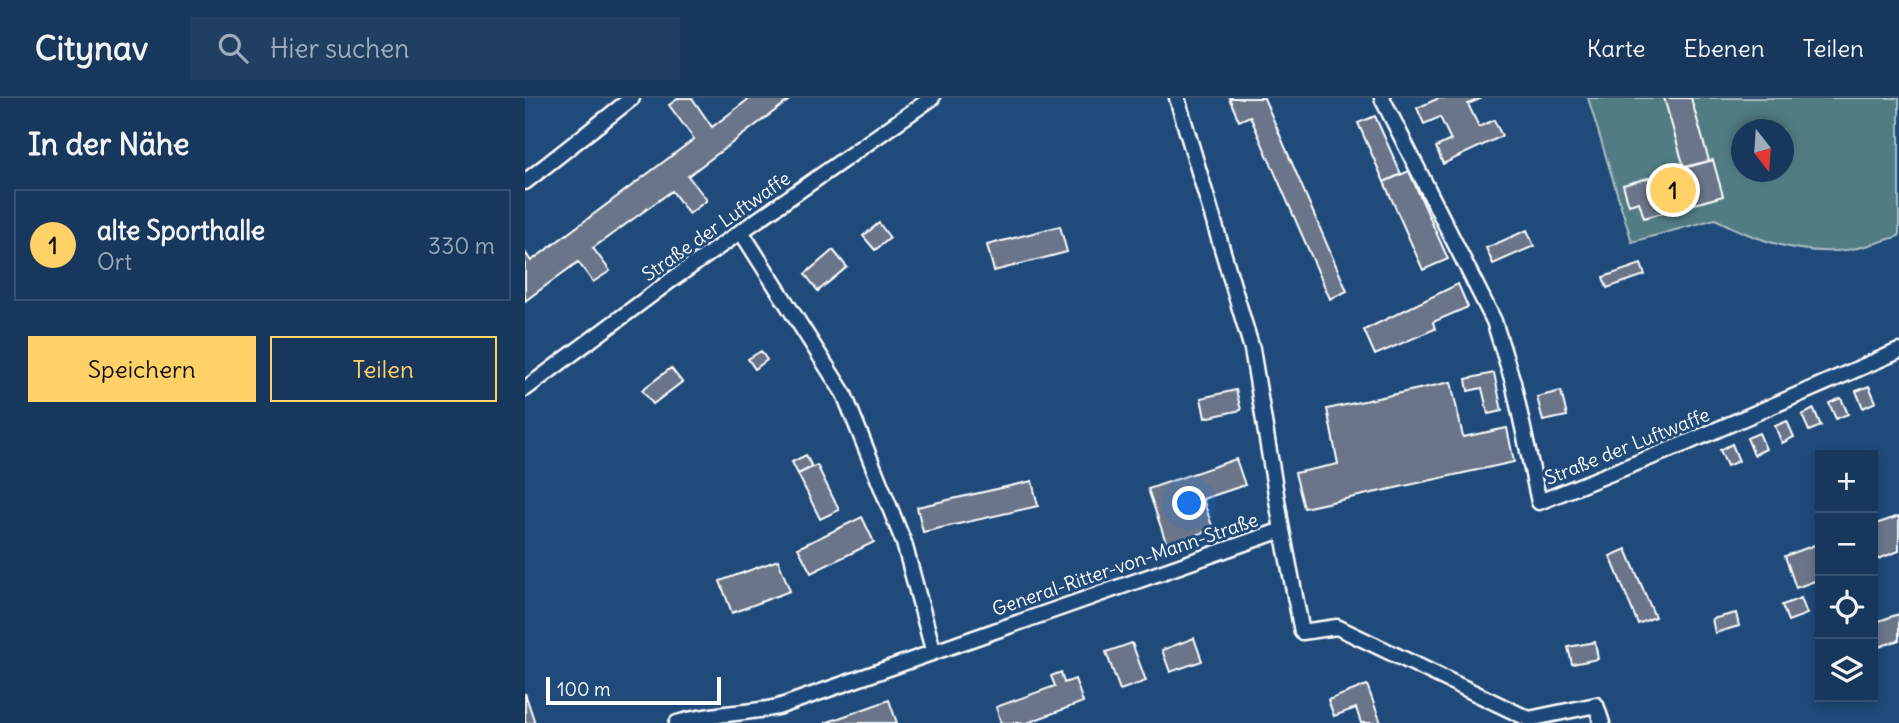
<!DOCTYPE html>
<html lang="de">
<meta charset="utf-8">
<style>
body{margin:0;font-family:Delius,sans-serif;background:#203f62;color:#f1f3f6}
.controls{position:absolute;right:21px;bottom:21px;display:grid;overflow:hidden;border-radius:0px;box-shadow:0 4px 10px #0003}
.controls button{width:63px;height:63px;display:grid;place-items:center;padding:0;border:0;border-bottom:2px solid #365272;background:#17385c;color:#f1f3f6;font:35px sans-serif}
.compass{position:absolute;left:1206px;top:21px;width:63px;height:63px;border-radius:50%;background:#17385c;box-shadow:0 4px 10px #0003;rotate:163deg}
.scale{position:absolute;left:21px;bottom:18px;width:175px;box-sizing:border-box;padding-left:7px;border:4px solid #fff;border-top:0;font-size:19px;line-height:24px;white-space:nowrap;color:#fff;-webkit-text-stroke:5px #1f4a7a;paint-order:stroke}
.you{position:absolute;left:665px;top:406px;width:24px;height:24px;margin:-18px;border:5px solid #fff;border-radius:50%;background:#1a73e8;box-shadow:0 0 0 10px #1a73e833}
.badge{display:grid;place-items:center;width:46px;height:46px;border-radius:50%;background:#ffd166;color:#111;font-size:23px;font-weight:700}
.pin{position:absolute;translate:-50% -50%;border:4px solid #fff;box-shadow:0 2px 7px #0006}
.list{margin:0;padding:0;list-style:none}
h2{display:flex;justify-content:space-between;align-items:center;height:91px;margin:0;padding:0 28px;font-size:30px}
h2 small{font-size:23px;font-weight:400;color:#9eacbb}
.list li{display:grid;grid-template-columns:46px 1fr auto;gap:21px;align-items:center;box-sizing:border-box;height:112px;margin:0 14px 14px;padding:0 14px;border:2px solid #365272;border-radius:0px}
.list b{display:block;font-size:26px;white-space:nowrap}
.list p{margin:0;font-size:23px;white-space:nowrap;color:#9eacbb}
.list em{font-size:23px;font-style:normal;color:#9eacbb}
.actions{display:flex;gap:14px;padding:21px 28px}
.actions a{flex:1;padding:16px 0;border:2px solid #ffd166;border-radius:0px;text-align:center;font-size:24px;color:#ffd166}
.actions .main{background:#ffd166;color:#111}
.icon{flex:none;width:38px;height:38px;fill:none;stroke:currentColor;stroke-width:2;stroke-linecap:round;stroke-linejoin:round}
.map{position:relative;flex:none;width:1374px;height:625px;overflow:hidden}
header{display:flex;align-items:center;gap:42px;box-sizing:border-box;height:98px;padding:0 35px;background:#17385c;border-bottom:2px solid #365272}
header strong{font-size:33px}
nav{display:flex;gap:38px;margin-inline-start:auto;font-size:24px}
.search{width:490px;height:63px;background:#203f62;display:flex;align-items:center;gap:18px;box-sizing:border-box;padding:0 24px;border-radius:0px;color:#9eacbb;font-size:26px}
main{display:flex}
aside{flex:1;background:#17385c}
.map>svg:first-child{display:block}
</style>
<header>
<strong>Citynav</strong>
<div class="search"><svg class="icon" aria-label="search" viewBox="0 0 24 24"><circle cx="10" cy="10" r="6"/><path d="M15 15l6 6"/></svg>Hier suchen</div>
<nav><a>Karte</a><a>Ebenen</a><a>Teilen</a></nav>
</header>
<main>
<aside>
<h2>In der Nähe<small></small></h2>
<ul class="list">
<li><span class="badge">1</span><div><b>alte Sporthalle</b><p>Ort</p></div><em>330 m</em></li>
</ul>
<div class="actions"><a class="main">Speichern</a><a>Teilen</a></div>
</aside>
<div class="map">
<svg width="1374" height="625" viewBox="0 0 1374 625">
<rect width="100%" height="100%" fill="#1f4a7a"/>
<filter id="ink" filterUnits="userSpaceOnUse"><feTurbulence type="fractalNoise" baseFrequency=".0143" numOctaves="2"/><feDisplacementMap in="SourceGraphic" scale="14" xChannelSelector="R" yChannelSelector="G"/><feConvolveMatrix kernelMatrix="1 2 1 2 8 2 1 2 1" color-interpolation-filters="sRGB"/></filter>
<g filter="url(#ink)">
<path fill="#517c84" stroke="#a8bec2" stroke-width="2" fill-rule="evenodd" d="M1063 0H1374V138C1357 143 1339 150 1321 152 1275 158 1230 142 1190 121L1107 144ZM1216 32H1258V74H1216Z"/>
<path fill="#6a7589" stroke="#fff" stroke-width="2" d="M154 0H167L187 29 225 0H267L163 78 182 102 164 116 147 93 68 150 85 173 68 184 53 164 0 203V154L6 163 169 41 144 7Z
M704 0H739L822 193 805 201 725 18 714 23Z
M914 0H957L943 6 954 29 969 22 977 38 918 66 911 49 926 42 915 19 899 26 892 10Z
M1139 0H1166L1184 63 1159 69Z
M850 18 876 76 859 84 833 25Z
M1188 62 1198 98 1119 120 1114 104 1104 107 1098 87Z
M884 73 923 161 898 172 859 84Z
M354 125 365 140 350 152 338 138Z
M535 128 542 154 469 173 462 147Z
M1002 132 1009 148 968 166 961 150Z
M308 152 322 169 293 193 280 176Z
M1116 166 1120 177 1082 190 1078 179Z
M933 186 943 209 908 224 910 231 850 257 839 232Z
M236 253 242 262 230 271 223 261Z
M146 270 157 284 128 306 117 292Z
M969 275 977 313 963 316 957 290 943 293 941 281Z
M926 284 938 339 982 330 989 364 779 410 770 375 813 366 802 311Z
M1344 288 1351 304 1338 310 1331 293Z
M711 292 716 312 680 320 676 300Z
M1036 293 1042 318 1018 323 1012 299Z
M1316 300 1323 316 1311 321 1304 305Z
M1289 311 1296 328 1284 333 1277 317Z
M1262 323 1269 339 1257 345 1250 328Z
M1234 335 1241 351 1229 357 1222 340Z
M1207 346 1214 363 1202 368 1195 352Z
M281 357 287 369 273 376 267 364Z
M711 361 720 387 678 401 688 431 642 447 623 391Z
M292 367 314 412 295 421 273 376Z
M507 383 513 408 398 434 392 409Z
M1374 418V453L1348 463V427Z
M337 419 349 444 286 475 273 450Z
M1295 445V481L1271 490 1260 458Z
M1101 451 1130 519 1113 526 1085 458Z
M253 462 265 493 207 515 195 483Z
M1276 500 1282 516 1263 523 1257 507Z
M1211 515 1214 528 1190 535 1187 521Z
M1374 516V542L1348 551V525Z
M669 540 677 563 645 574 637 552Z
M1070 544 1073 561 1047 566 1043 549Z
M607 545 621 583 595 592 581 554Z
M536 574 539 585 550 581 558 604 502 625H476L471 609 530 588 526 578Z
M842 587 856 625H836L831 610 809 618 803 602Z
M0 595 10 625H0Z
M364 602 372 625H300Z"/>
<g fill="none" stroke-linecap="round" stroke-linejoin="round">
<g stroke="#fff" stroke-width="19">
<path id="minor" d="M857 0 969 223 988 284 1014 404 1159 346 1374 253
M0 84 107 0
M217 135 319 296 379 445 408 552
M0 291 145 183 407 0
M757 432 777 534 812 529 1004 621 1071 607 1077 625
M152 625C185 615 219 616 253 609L757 432 727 251 652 0"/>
</g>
<use href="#minor" stroke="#1f4a7a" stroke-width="14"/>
</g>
</g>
<g text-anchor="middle" stroke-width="6" stroke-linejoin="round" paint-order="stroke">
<g font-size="19" fill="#fff" stroke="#1f4a7a">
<text transform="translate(191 128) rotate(-35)" y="7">Straße der Luftwaffe</text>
<text transform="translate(1102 348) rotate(-22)" y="7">Straße der Luftwaffe</text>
<text transform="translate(600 466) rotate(-19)" y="7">General-Ritter-von-Mann-Straße</text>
</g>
</g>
</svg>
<div class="controls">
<button>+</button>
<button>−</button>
<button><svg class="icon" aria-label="locate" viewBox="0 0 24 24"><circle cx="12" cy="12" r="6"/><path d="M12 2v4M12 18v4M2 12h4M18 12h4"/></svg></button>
<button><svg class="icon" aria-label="layers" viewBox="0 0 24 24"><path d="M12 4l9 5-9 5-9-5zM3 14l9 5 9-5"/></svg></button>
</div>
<svg class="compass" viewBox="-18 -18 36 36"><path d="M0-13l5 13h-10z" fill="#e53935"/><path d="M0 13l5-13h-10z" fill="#9eacbb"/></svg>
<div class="scale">100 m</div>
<div class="you"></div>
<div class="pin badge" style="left:1148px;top:92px">1</div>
</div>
</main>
